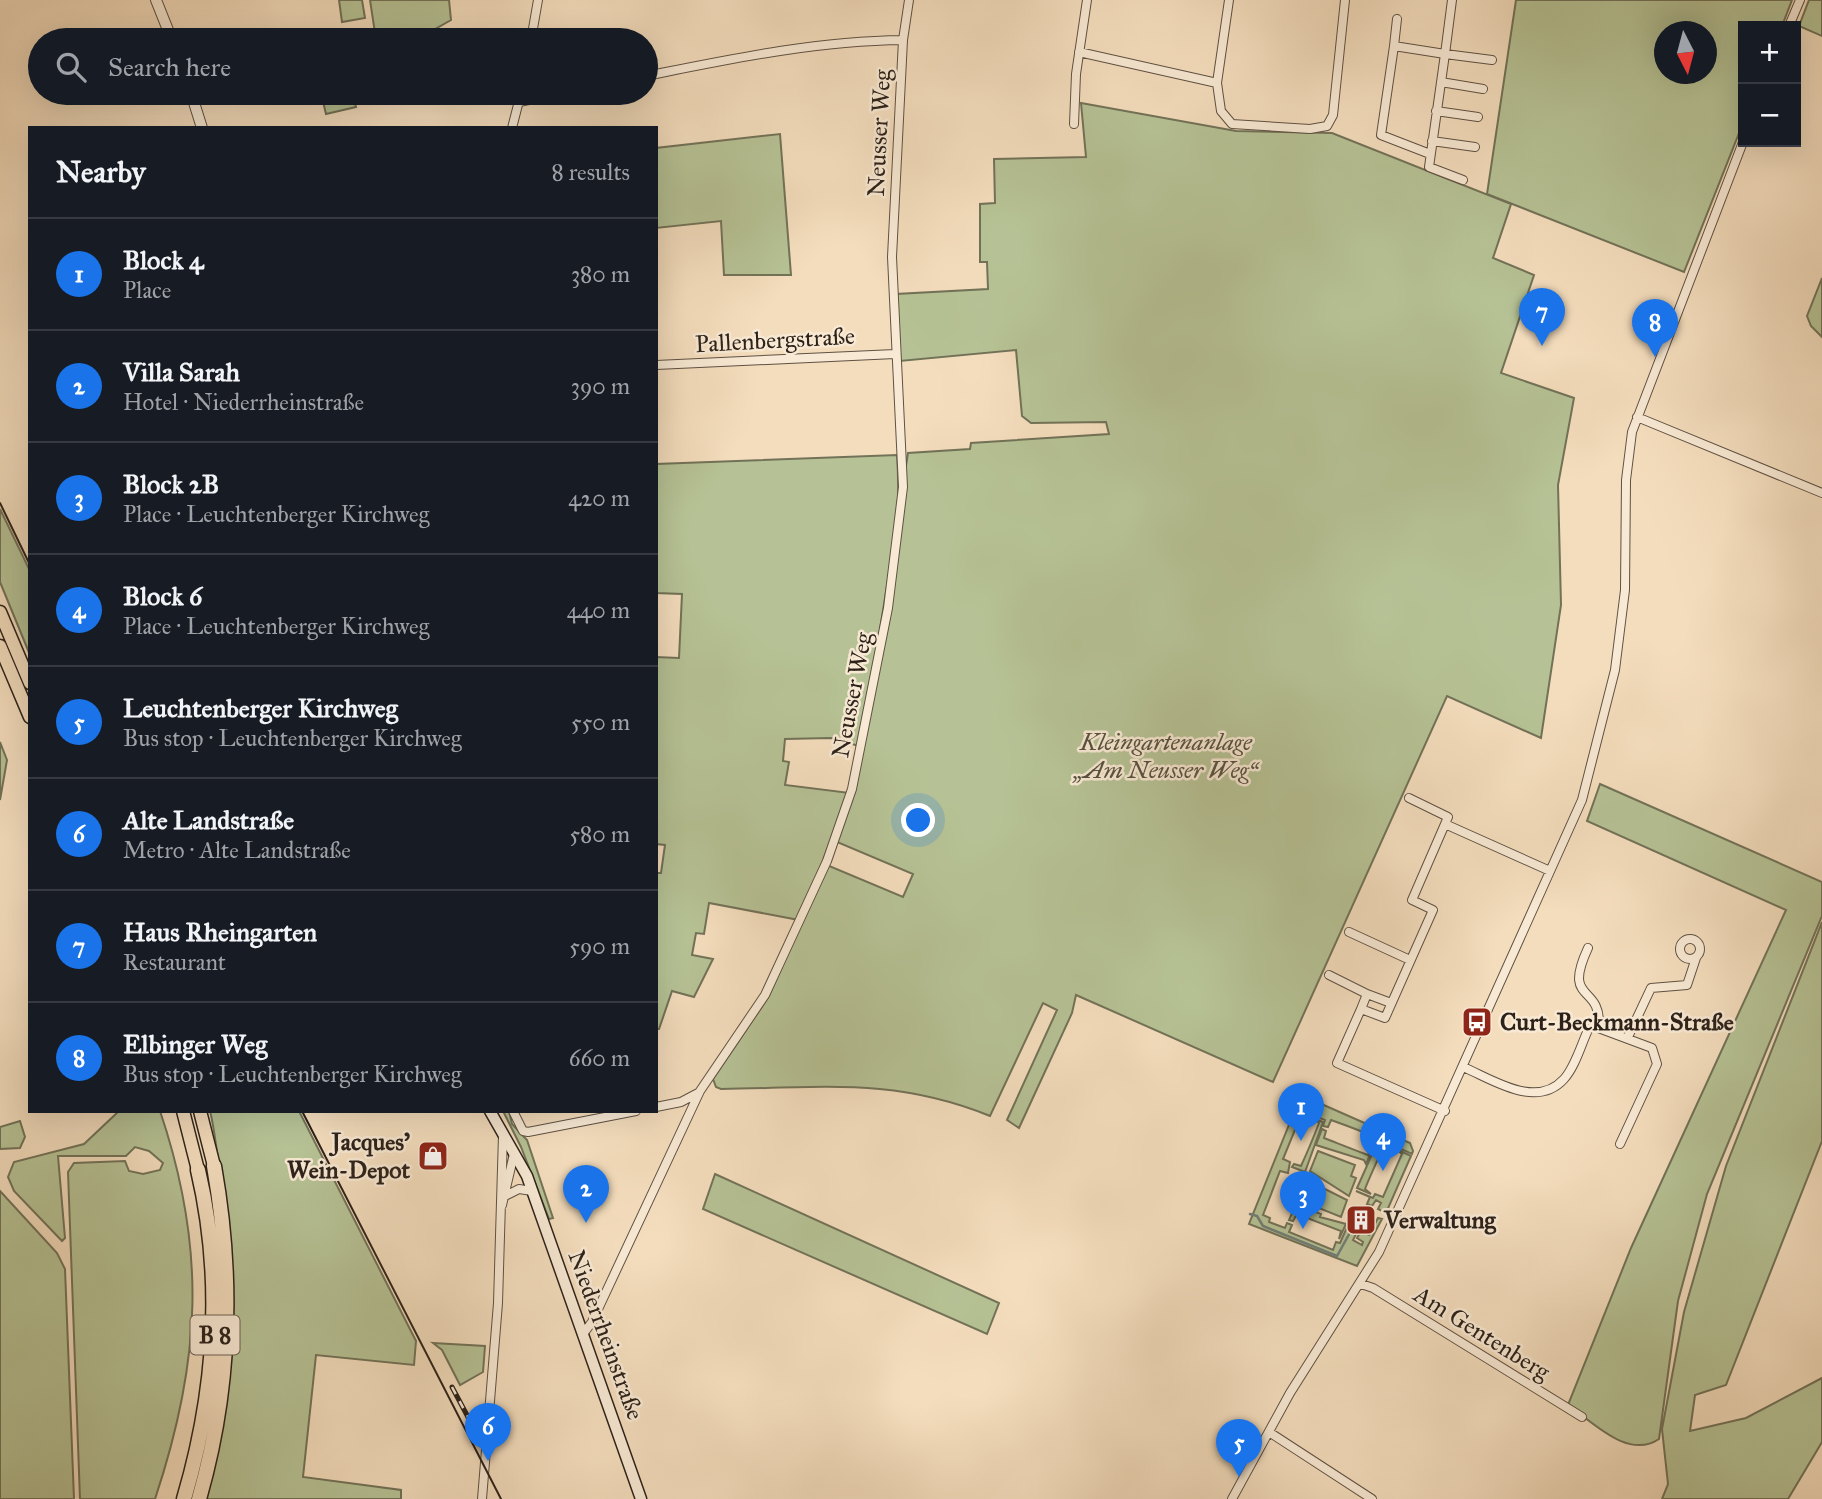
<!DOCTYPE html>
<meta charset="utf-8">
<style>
body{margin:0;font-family:"IM FELL Great Primer",serif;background:#20242c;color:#f1f3f6}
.controls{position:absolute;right:21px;top:21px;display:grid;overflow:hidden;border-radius:0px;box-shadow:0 7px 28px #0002}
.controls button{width:63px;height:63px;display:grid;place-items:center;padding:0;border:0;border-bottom:2px solid #363941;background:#171b24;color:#f1f3f6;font:35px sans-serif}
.compass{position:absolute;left:1654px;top:21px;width:63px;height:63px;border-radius:50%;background:#171b24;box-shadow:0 7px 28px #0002;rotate:174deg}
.you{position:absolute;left:919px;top:821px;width:24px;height:24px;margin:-18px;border:5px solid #fff;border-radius:50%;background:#1a73e8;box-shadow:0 0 0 10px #1a73e833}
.badge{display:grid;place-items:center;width:46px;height:46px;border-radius:50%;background:#1a73e8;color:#fff;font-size:23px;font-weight:700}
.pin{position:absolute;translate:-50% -58px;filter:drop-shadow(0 2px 4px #0008)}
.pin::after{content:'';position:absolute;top:37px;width:24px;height:21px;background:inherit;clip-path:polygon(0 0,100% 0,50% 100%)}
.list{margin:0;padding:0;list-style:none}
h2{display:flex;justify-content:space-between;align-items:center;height:91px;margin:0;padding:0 28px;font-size:30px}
h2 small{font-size:23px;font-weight:400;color:#9ea1a6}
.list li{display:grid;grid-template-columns:46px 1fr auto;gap:21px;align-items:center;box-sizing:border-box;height:112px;padding:0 28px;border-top:2px solid #363941}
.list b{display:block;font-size:26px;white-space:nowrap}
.list p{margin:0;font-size:23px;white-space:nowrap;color:#9ea1a6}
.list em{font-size:23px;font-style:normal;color:#9ea1a6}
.icon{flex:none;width:38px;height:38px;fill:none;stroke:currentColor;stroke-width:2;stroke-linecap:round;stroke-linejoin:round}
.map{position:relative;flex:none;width:1822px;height:1499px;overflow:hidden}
.search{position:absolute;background:#171b24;box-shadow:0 7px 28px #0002;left:28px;top:28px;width:630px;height:77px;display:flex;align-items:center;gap:18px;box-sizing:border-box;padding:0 24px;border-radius:38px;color:#9ea1a6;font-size:26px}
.panel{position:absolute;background:#171b24;box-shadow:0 7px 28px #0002;left:28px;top:126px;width:630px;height:987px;border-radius:0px}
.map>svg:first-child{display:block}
</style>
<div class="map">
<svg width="1822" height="1499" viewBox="0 0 1822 1499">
<rect width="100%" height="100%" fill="#f4ddbd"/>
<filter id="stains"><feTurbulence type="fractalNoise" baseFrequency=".00286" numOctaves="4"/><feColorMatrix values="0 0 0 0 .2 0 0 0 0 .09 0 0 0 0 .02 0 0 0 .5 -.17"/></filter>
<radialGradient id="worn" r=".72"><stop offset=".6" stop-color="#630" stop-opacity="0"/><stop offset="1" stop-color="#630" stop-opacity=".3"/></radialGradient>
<path fill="#b6c295" stroke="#727258" stroke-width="2" fill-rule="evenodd" d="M339 0H362L365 18 342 22Z
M370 0H449L451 20 435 29 381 39 375 33Z
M1516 0H1792L1782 26H1743V123L1684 272 1487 194ZM1664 32H1706V74H1664Z
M1809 0H1822V36L1799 26Z
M321 93H352L356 107 326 114Z
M1081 103 1236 131 1332 133 1511 204 1493 258 1534 275 1501 373 1574 398 1558 485 1561 605 1541 738 1447 696 1273 1082 1076 995 1072 1013 1019 1128 1007 1120 1057 1010 1043 1003 990 1116C894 1077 821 1088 721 1089L716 1087 713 1079 769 996 827 865 903 897 913 874 837 842 855 787 908 453 970 449 971 443 1109 434 1106 422 1031 423 1022 416 1016 350 900 361 896 294 988 289 987 262H980V204L995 203 994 159 1086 157Z
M780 134 791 275H724L721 221 656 228V148Z
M1822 278V337L1811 326 1807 316Z
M897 455C904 552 877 651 859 746L831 738 785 739 783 761 789 762 785 785 850 793 799 920 709 903 704 934 696 933 692 955 713 959 694 997 672 991 659 1029H656V873H661L665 845 656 844V657L679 658 682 594 656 593V464Z
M0 509 30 571V655L0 582Z
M0 742 7 760 0 800Z
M1600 784 1822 882V916L1707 1194 1678 1301 1659 1439C1628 1460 1593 1422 1568 1405L1631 1248 1786 910 1587 821Z
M1822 922V1141L1726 1385 1695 1395 1690 1431 1746 1418 1822 1378V1442L1788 1499H1662L1668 1484 1662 1429 1684 1312 1726 1166Z
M1301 1095 1410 1143 1413 1151 1412 1154 1377 1138 1374 1145 1375 1137C1361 1131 1345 1125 1331 1120L1328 1127 1323 1126 1325 1120 1310 1114 1308 1118 1301 1115 1283 1159 1290 1162 1288 1173 1280 1171 1263 1215 1270 1218 1269 1222 1285 1228 1287 1223 1292 1225 1289 1232 1333 1250 1336 1242 1340 1243 1348 1225 1358 1230 1353 1240 1362 1245 1363 1242 1357 1238 1361 1231 1369 1235 1378 1218 1382 1219 1357 1266 1249 1224Z
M119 1111H160C207 1250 201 1361 155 1499H80L68 1172 74 1163 125 1161 129 1171 143 1174 160 1170 163 1163 149 1151 135 1147 126 1156H58L65 1238 62 1241 14 1191 8 1177 14 1162 84 1144Z
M210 1111H299L416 1341 414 1365 316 1355 303 1477 401 1490V1499H205C235 1389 241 1282 220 1169 216 1150 215 1131 210 1111Z
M503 1111H509L512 1124 527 1140 553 1218 549 1219 521 1147Z
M1313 1118 1323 1122 1305 1172 1292 1167 1294 1164 1301 1166C1307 1153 1314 1136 1319 1123Z
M20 1121 25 1137 20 1148 0 1149V1127Z
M1322 1129 1326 1131 1324 1138C1337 1143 1354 1150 1368 1155L1372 1149 1366 1164 1364 1160 1316 1145Z
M1378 1141 1392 1147 1384 1146C1378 1159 1370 1176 1365 1189L1371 1194 1357 1188Z
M1396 1149 1411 1156 1386 1213 1378 1209 1381 1203 1376 1200 1372 1206 1367 1204 1370 1197 1356 1191 1373 1198 1375 1194 1383 1197 1402 1154Z
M1318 1151 1355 1165 1351 1176 1356 1178 1349 1196 1310 1171Z
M715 1174 999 1303 987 1334 703 1209Z
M1307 1180 1347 1200 1341 1217 1299 1200Z
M0 1191 57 1253 65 1269 74 1499H0Z
M1296 1204 1321 1214 1320 1217 1346 1224 1339 1239 1341 1231 1297 1214 1293 1221 1289 1220Z
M433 1343 485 1346 483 1372 460 1385 442 1350Z"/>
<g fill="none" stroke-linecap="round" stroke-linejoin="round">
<path stroke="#707e76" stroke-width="2.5" d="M1250 1214 1257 1216 1263 1226 1337 1256 1352 1229"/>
<g stroke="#5f5143" stroke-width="10">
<path id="minor" d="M1452 0 1445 54 1492 60
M1789 26 1800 0
M531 40 538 0
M1394 46 1397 19
M1079 52 1217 83 1221 111 1232 124 1310 129 1327 126 1333 115 1345 0
M646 76C731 59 815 41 903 40
M1441 82 1483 89
M1217 83 1229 0
M519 102 563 93
M1436 111 1478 117
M1074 124 1076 74 1087 0
M512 128 521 93
M1432 141 1475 147
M1430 154 1381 135 1394 46 1445 54 1429 167 1463 180
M656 365 895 354
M1637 417 1822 493
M1409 798 1448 817 1445 824
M1349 932 1410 960
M1680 949a10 10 0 1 1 20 0a10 10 0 1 1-20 0Z
M1588 948C1562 1004 1601 983 1599 1026
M1329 975 1367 994
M1361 1009 1367 994 1391 1003
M1628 1037 1651 988 1687 985 1696 958
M1463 1067C1492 1079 1536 1110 1564 1079 1575 1067 1581 1045 1588 1030L1593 1026 1652 1048 1657 1064 1620 1144
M656 1107 681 1102 698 1093
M513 1111 523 1131 528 1132 636 1111
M1445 1111 1337 1063 1361 1009 1385 1018 1433 910 1412 900 1445 824 1550 871
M507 1195 519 1189 532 1191
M502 1205 514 1154
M1361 1284 1373 1288 1582 1417
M583 1334 592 1322 700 1091 765 995 827 861 852 789 888 608 903 487 892 257 903 40 909 0
M1269 1432 1372 1499
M482 1499 498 1303 503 1135
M1232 1499 1290 1393 1379 1252 1582 800 1615 670 1625 590 1626 480 1632 432 1743 142"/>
</g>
<g stroke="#5f5143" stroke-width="12">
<path id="tertiary" d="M156 0 172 40
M191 93 202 128"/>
</g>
<g stroke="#2d221a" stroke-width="13">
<path id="secondary" d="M490 1111 527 1176 641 1499"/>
</g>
<g stroke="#2d221a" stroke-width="15">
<path id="primary" d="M0 612 30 683
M0 646 30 717
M183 1111 198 1170
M200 1111 214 1166"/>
</g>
<g stroke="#2d221a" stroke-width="17">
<path id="trunk" d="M184 1499C216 1390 224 1281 198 1170
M199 1499C231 1388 234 1279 214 1166"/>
</g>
<use href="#minor" stroke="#f8e9d4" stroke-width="8"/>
<use href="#tertiary" stroke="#f8e9d4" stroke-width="10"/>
<use href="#secondary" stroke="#f8e9d4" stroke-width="10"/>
<use href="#primary" stroke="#f4ddbd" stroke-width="12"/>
<use href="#trunk" stroke="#f4ddbd" stroke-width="14"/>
<path stroke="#2d221a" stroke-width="2" d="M0 503 30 565
M302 1111 501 1499"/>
<g stroke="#2d221a" stroke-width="5">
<path id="rail" d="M452 1387 477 1434"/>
</g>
<use href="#rail" stroke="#f8e9d4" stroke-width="2.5" stroke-dasharray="8" stroke-linecap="butt"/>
</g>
<defs>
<g id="bus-square" transform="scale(1.575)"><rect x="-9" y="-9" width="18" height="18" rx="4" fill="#8f2418" stroke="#f8e9d4"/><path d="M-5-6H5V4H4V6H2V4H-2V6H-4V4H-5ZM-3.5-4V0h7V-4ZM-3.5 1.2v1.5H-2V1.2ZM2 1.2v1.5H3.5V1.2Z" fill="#fff"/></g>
<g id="shop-square" transform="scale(1.575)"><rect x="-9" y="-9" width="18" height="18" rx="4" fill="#8f2418" stroke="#f8e9d4"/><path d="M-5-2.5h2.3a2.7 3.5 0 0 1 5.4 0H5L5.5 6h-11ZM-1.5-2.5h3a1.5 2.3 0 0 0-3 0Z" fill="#fff"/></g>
<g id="building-square" transform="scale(1.575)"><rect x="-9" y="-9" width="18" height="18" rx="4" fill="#8f2418" stroke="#f8e9d4"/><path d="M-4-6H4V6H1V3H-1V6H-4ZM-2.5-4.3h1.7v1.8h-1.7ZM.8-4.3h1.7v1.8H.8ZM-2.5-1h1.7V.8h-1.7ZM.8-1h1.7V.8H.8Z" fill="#fff"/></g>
</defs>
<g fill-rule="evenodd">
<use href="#bus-square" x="1477" y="1022"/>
<use href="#shop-square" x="433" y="1156"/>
<use href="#building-square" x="1361" y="1220"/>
</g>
<g text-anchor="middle" stroke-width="5" stroke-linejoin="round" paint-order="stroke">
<rect fill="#f8e9d4" stroke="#6a5e52" stroke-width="2" x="190.5" y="1315.5" width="49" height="39" rx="5"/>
<g font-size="23" font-weight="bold" fill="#2d221a">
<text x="215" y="1343">B 8</text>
</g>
<g font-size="24" fill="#2d221a" stroke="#f8e9d4">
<text transform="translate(879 133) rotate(-87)" y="8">Neusser Weg</text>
<text transform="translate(775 340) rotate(-3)" y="8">Pallenbergstraße</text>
<text transform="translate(852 695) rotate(-79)" y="8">Neusser Weg</text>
<text transform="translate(1482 1333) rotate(32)" y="8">Am Gentenberg</text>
<text transform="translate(606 1335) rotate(70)" y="8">Niederrheinstraße</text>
</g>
<g font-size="24" font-style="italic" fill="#56523f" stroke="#f8e9d4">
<text x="1166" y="750">Kleingartenanlage<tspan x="1166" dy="28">„Am Neusser Weg“</tspan></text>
</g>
<g font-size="24" font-weight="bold" fill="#2d221a" stroke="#f8e9d4" text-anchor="start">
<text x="1500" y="1030">Curt-Beckmann-Straße</text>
<text x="410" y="1150" text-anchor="end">Jacques’<tspan x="410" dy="28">Wein-Depot</tspan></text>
<text x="1384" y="1228">Verwaltung</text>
</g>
</g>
<rect width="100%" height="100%" filter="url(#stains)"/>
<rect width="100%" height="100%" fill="url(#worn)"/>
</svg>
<div class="controls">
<button>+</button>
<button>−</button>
</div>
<svg class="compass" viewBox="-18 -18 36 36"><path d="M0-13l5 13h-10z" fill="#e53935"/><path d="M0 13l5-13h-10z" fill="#9ea1a6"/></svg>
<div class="you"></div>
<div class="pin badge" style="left:1301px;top:1141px">1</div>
<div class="pin badge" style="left:586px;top:1223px">2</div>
<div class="pin badge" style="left:1303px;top:1229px">3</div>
<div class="pin badge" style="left:1383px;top:1171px">4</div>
<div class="pin badge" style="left:1239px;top:1477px">5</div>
<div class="pin badge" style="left:488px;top:1461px">6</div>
<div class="pin badge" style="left:1542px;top:346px">7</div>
<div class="pin badge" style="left:1655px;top:357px">8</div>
<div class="search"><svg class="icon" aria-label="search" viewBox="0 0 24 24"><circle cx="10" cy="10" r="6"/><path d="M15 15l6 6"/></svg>Search here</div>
<section class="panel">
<h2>Nearby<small>8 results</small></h2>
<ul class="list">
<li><span class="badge">1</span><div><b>Block 4</b><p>Place</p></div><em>380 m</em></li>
<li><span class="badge">2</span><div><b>Villa Sarah</b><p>Hotel · Niederrheinstraße</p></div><em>390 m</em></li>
<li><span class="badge">3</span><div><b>Block 2B</b><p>Place · Leuchtenberger Kirchweg</p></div><em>420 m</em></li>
<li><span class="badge">4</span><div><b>Block 6</b><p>Place · Leuchtenberger Kirchweg</p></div><em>440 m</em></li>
<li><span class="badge">5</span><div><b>Leuchtenberger Kirchweg</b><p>Bus stop · Leuchtenberger Kirchweg</p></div><em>550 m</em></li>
<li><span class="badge">6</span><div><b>Alte Landstraße</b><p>Metro · Alte Landstraße</p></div><em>580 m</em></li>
<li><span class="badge">7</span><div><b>Haus Rheingarten</b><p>Restaurant</p></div><em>590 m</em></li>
<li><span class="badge">8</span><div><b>Elbinger Weg</b><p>Bus stop · Leuchtenberger Kirchweg</p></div><em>660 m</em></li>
</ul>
</section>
</div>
